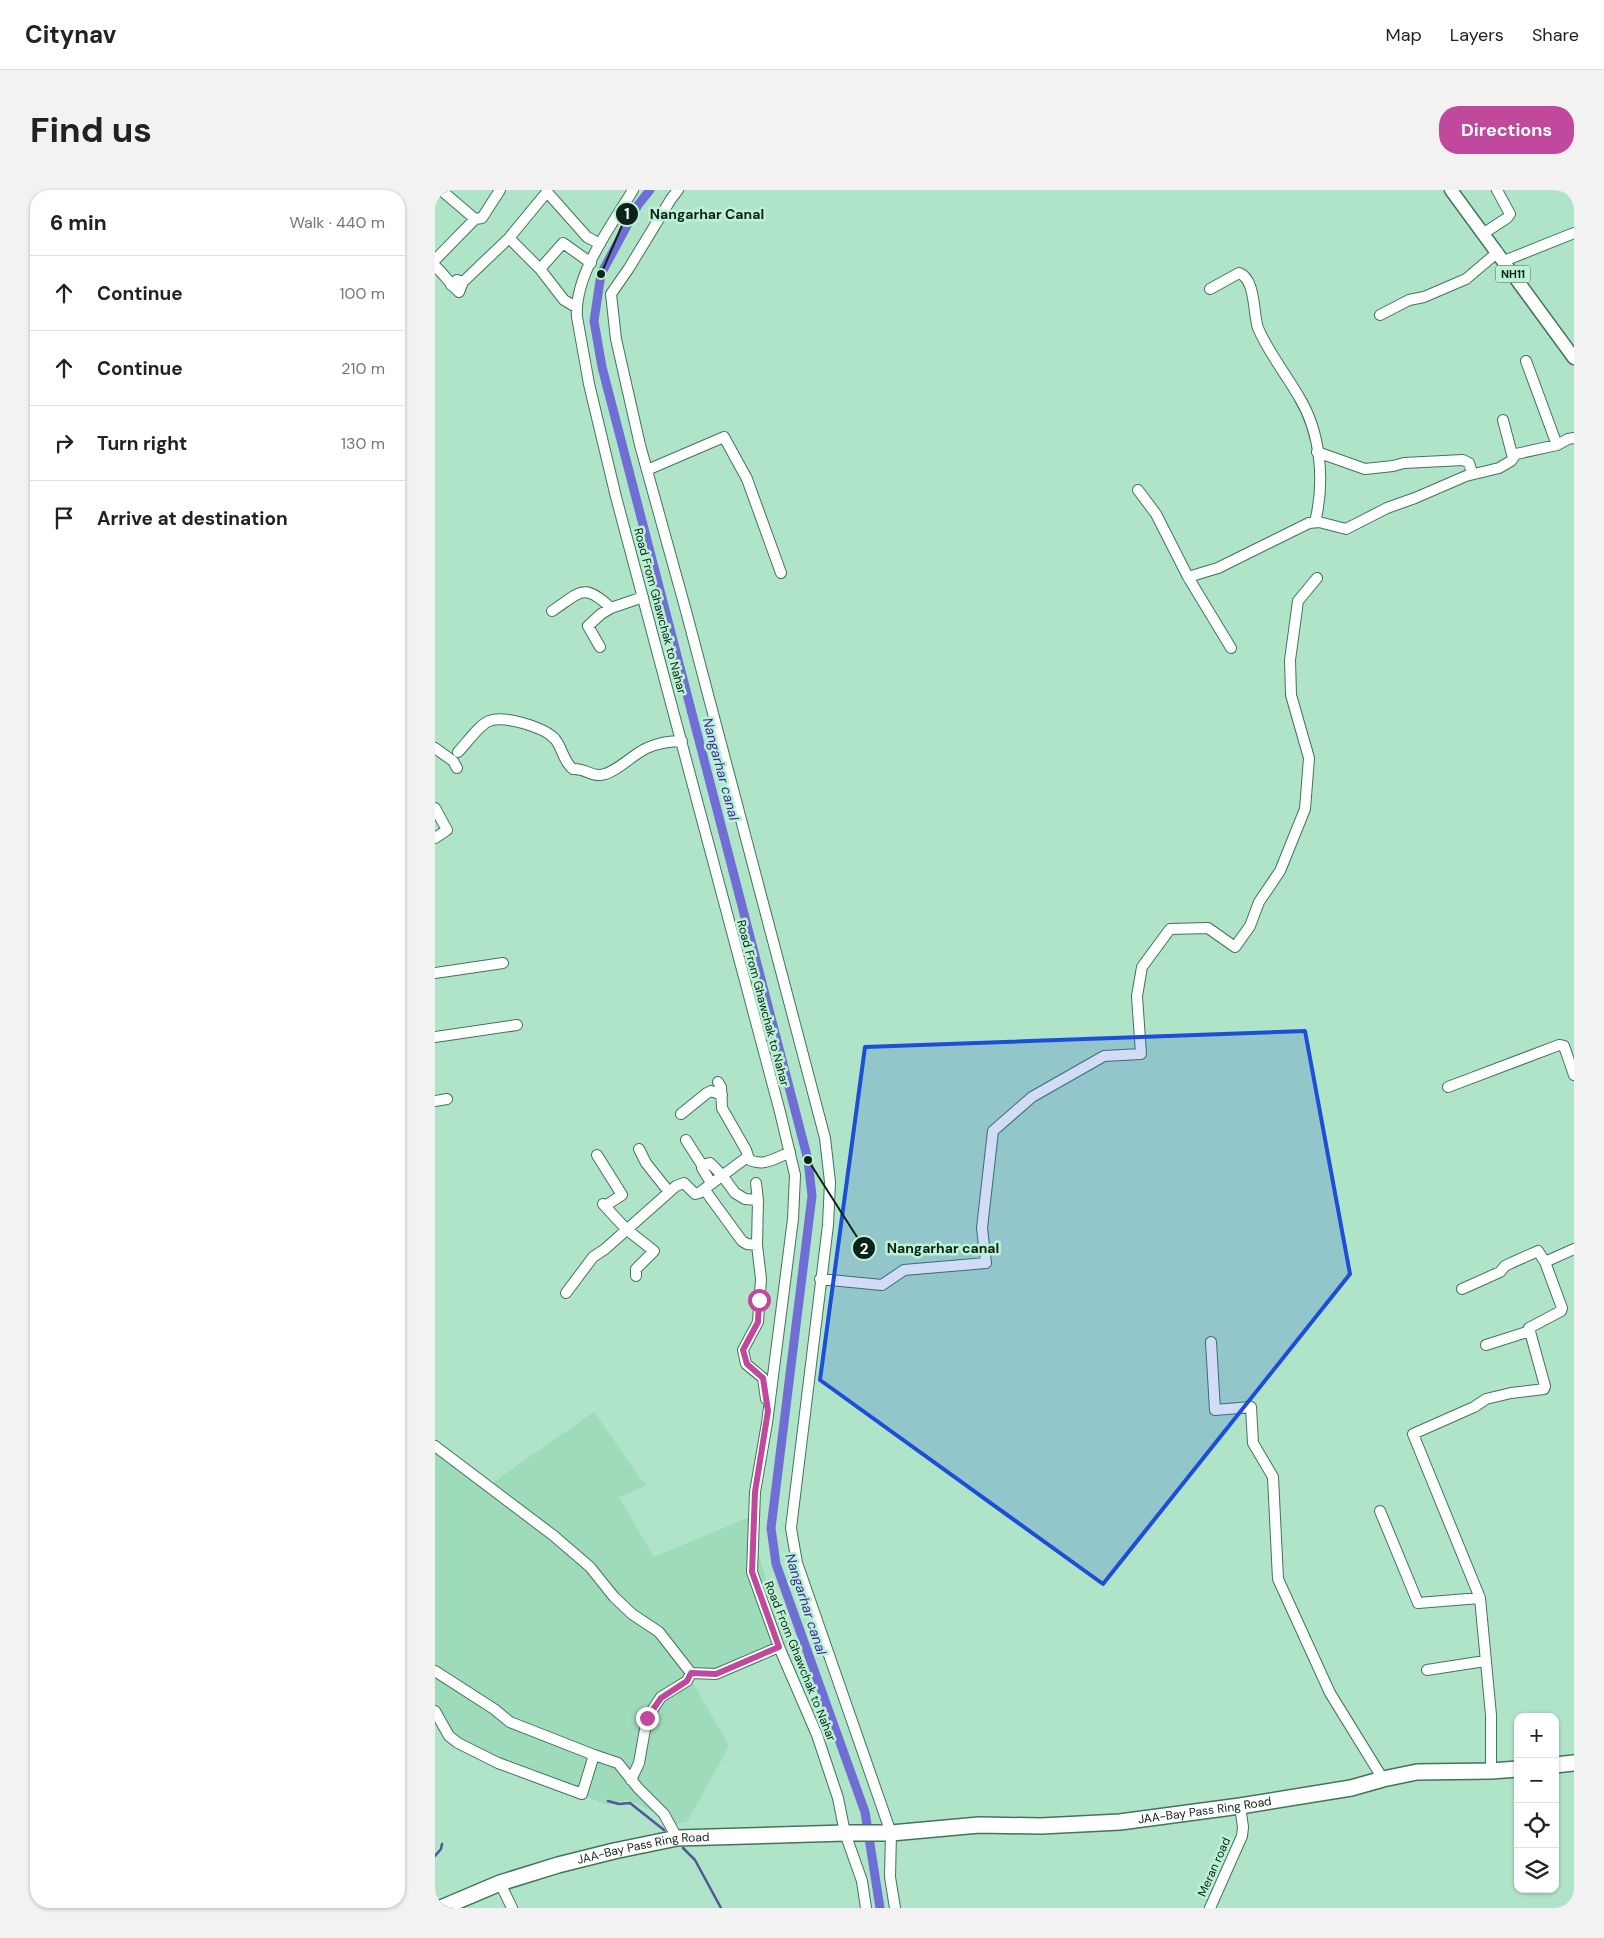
<!DOCTYPE html>
<meta charset="utf-8">
<style>
body{margin:0;font-family:"DM Sans",sans-serif;background:#f2f2f2;color:#222}
.controls{position:absolute;right:15px;bottom:15px;display:grid;overflow:hidden;border-radius:10px;box-shadow:0 1px 4px #0004}
.controls button{width:45px;height:45px;display:grid;place-items:center;padding:0;border:0;border-bottom:1px solid #e0e0e0;background:#fff;color:#222;font:25px sans-serif}
.stop{position:absolute;width:15px;height:15px;margin:-11px;border:4px solid #c0489d;border-radius:50%;background:#fff}
.stop.end{background:#c0489d;border-color:#fff;box-shadow:0 1px 5px #0008}
.list{margin:0;padding:0;list-style:none}
h2{display:flex;justify-content:space-between;align-items:center;height:65px;margin:0;padding:0 20px;font-size:21px}
h2 small{font-size:16px;font-weight:400;color:#767676}
.list li{display:grid;grid-template-columns:32px 1fr auto;gap:15px;align-items:center;box-sizing:border-box;height:75px;padding:0 20px;border-top:1px solid #e0e0e0}
.list b{display:block;font-size:19px;white-space:nowrap}
.list em{font-size:16px;font-style:normal;color:#767676}
.icon{flex:none;width:28px;height:28px;fill:none;stroke:currentColor;stroke-width:2;stroke-linecap:round;stroke-linejoin:round}
.map{position:relative;flex:none;width:1139px;height:1718px;overflow:hidden;border-radius:20px}
header{display:flex;align-items:center;gap:30px;box-sizing:border-box;height:70px;padding:0 25px;background:#fff;border-bottom:1px solid #e0e0e0}
header strong{font-size:24px}
nav{display:flex;gap:28px;margin-inline-start:auto;font-size:18px}
.intro{display:flex;align-items:center;justify-content:space-between;box-sizing:border-box;height:120px;padding:0 30px}
h1{margin:0;font-size:35px}
.button{padding:12px 22px;border-radius:20px;background:#c0489d;color:#fff;font-size:18px;font-weight:700}
main{display:flex;gap:30px;padding:0 30px}
aside{flex:1;background:#fff;border-radius:20px;box-shadow:0 1px 4px #0004}
.map>svg:first-child{display:block}
</style>
<header>
<strong>Citynav</strong>
<nav><a>Map</a><a>Layers</a><a>Share</a></nav>
</header>
<div class="intro"><h1>Find us</h1><a class="button">Directions</a></div>
<main>
<aside>
<h2>6 min<small>Walk · 440 m</small></h2>
<ul class="list">
<li><svg class="icon" aria-label="ahead" viewBox="0 0 24 24"><path d="M12 20V5M6 11l6-6 6 6"/></svg><div><b>Continue</b></div><em>100 m</em></li>
<li><svg class="icon" aria-label="ahead" viewBox="0 0 24 24"><path d="M12 20V5M6 11l6-6 6 6"/></svg><div><b>Continue</b></div><em>210 m</em></li>
<li><svg class="icon" aria-label="right" viewBox="0 0 24 24"><path d="M7 20v-9h11M14 6l5 5-5 5"/></svg><div><b>Turn right</b></div><em>130 m</em></li>
<li><svg class="icon" aria-label="arrive" viewBox="0 0 24 24"><path d="M6 21V4h12l-3 4 3 4H6"/></svg><div><b>Arrive at destination</b></div></li>
</ul>
</aside>
<div class="map">
<svg width="1139" height="1718" viewBox="0 0 1139 1718">
<rect width="100%" height="100%" fill="#afe4c8"/>
<path fill="#9edbbb" d="M159 1222 211 1296 184 1307 219 1367 324 1323 323 1362 334 1399 356 1453 257 1491 294 1556 252 1632 230 1636 222 1624 201 1613 190 1610 172 1615 23 1555 0 1526V1256L57 1293Z"/>
<g fill="none" stroke-linecap="round" stroke-linejoin="round">
<path stroke="#52579c" stroke-width="2.5" d="M173 1611 184 1614 195 1613 229 1640
M248 1658 260 1670 286 1718
M0 1666 6 1659 7 1654"/>
<path stroke="#6f6ed5" stroke-width="9" d="M215 0 203 15 166 84 159 131 167 177 373 970 377 1006 336 1338 341 1374 430 1622 445 1718"/>
<g stroke="#42745b" stroke-width="12">
<path id="minor" d="M6 0 40 29
M198 0C177 35 139 84 142 127L154 194 181 307 345 922 360 985 358 1029 332 1233 320 1302 317 1382 344 1457 382 1545 403 1608 410 1643 427 1691 431 1718
M243 0 236 9 194 78 176 104 181 149 205 255 251 421 390 948 395 992 393 1035 356 1338 362 1373 456 1643 455 1687 460 1718
M1049 43 1072 28 1075 24 1062 0
M74 48 105 79 129 110 141 117
M0 70 40 29 47 28 65 0
M1069 71 1139 43
M0 76C9 84 15 94 24 102L28 92
M105 79 128 53 156 73
M16 95 22 90 28 92 74 48 112 2 152 47 165 54
M775 99 804 83C821 89 818 124 823 138 833 162 851 184 864 207 886 243 890 292 880 332
M945 125 974 110 989 107 1031 89 1063 62
M1091 171 1122 255
M1068 230 1078 268
M882 262 930 279 958 276 969 273 1028 270 1034 273 1037 283
M212 280 289 247 312 289 346 383
M703 300 721 324 753 387 796 458
M753 387 783 378 874 333 884 332 911 339 952 318 980 308 1031 286 1064 278 1076 271 1081 264 1122 255 1133 249 1139 248
M117 421C146 402 148 392 176 418L208 407
M165 457 153 436 166 424 176 418
M0 558 18 571 22 578
M23 562C31 554 44 535 54 531 69 525 109 537 120 549 128 559 128 571 138 579 150 578 155 586 165 585 180 584 198 564 212 558 223 553 235 551 247 551
M0 618 12 640 0 648
M0 783 68 773
M0 847 82 835
M283 892 286 897 287 918 311 960 313 966 311 968
M1013 897 1124 855 1129 856 1139 885
M0 911 12 909
M246 924 272 903 276 901 287 905
M251 950 267 975 275 973 287 985 300 1003 310 1009 323 1010
M204 959 211 973 234 1002
M162 965 187 1005 170 1016
M267 975V978L276 993
M321 993 323 1010 322 1055 326 1089 323 1132 308 1160 311 1174 328 1188 331 1209
M269 999 307 1051 312 1054 322 1055
M168 1014 191 1039 219 1061 201 1079V1086
M1110 1072 1139 1059
M385 1089 447 1095 469 1080 551 1073 547 1038 558 941 597 907 669 866 706 864 702 806 707 777 735 739 773 738 800 757 815 736 824 712 845 681 870 619 874 568 856 505 855 470 863 411 882 388
M1027 1099 1065 1082 1070 1076 1076 1073 1103 1061 1110 1072 1127 1118 1126 1121 1094 1138 1110 1196 1109 1199 1076 1203 1051 1209 1039 1217 978 1244 1045 1408 1056 1525V1581
M131 1103 158 1067 170 1059 241 996 249 993 260 1004 264 1003 311 968C327 978 339 969 355 962
M776 1152 780 1220 816 1217 818 1253 838 1287 843 1389 895 1503 948 1589
M1051 1155 1095 1141
M0 1256 119 1346 155 1377 179 1407 197 1424 224 1442 256 1483 281 1484 344 1457
M945 1321 983 1413 1045 1408
M992 1480 1050 1471
M0 1481 59 1519 75 1532 159 1565
M0 1521 14 1546 23 1553 63 1573 147 1604 159 1565 183 1573 203 1598 229 1624 242 1648
M196 1590 204 1573 212 1528 226 1507 252 1491 256 1483
M65 1693 77 1718
M775 1718 807 1646 808 1637 805 1616"/>
</g>
<g stroke="#42745b" stroke-width="15">
<path id="major" d="M1016 0 1139 168"/>
</g>
<g stroke="#42745b" stroke-width="18">
<g id="highway">
<path d="M1120 1575 1139 1573"/>
<path id="s1" d="M6 1718 65 1693 123 1675 179 1661 242 1648 410 1643H456L544 1635 606 1636 685 1632 805 1616 916 1598 948 1589 982 1582 1056 1581 1083 1579"/>
</g>
</g>
<use href="#minor" stroke="#fff" stroke-width="10"/>
<use href="#major" stroke="#fff" stroke-width="12"/>
<use href="#highway" stroke="#fff" stroke-width="15"/>
</g>
<g fill="none" stroke-linecap="round" stroke-linejoin="round">
<path stroke="#c0489d" stroke-width="6" d="M212 1528 226 1508 252 1491 256 1483 281 1484 344 1457 317 1382 320 1302 333 1221 328 1188 312 1174 308 1160 323 1132 324 1110"/>
</g>
<path fill="#1d4ed8" fill-opacity="0.2" stroke="#1d4ed8" stroke-width="4" stroke-linejoin="round" d="M870 841 915 1084 668 1394 385 1190 430 857Z"/>
<g text-anchor="middle" stroke-width="5" stroke-linejoin="round" paint-order="stroke">
<rect fill="#bcf2d4" stroke="#426050" stroke-width="1" x="1060.5" y="75.5" width="35" height="17" rx="4"/>
<g font-size="11" font-weight="bold" fill="#0d2218">
<text x="1078" y="88">NH11</text>
</g>
<g font-size="12" fill="#0d2218" stroke="#bcf2d4">
<text transform="translate(225 421) rotate(75)" y="4">Road From Ghawchak to Nahar</text>
<text transform="translate(328 813) rotate(75)" y="4">Road From Ghawchak to Nahar</text>
<text transform="translate(365 1471) rotate(68)" y="4">Road From Ghawchak to Nahar</text>
<text dy="4" stroke="none"><textPath href="#s1" startOffset="776">JAA-Bay Pass Ring Road</textPath></text>
<text dy="4" stroke="none"><textPath href="#s1" startOffset="212">JAA-Bay Pass Ring Road</textPath></text>
<text transform="translate(779 1677) rotate(-66)" y="4">Meran road</text>
</g>
<g font-size="14" font-style="italic" fill="#3d2aa3" stroke="#bcf2d4">
<text transform="translate(286 579) rotate(75)" y="5">Nangarhar canal</text>
<text transform="translate(371 1414) rotate(72)" y="5">Nangarhar canal</text>
</g>
</g>
<path fill="none" stroke="#0d2218" stroke-width="2" d="M166 84L192 24M373 970L429 1058"/>
<g fill="#0d2218" stroke="#bcf2d4" stroke-width="2">
<circle cx="166" cy="84" r="5"/>
<circle cx="373" cy="970" r="5"/>
<circle cx="192" cy="24" r="12"/>
<circle cx="429" cy="1058" r="12"/>
</g>
<g font-size="15" text-anchor="middle" font-weight="bold" fill="#fff">
<text x="192" y="29">1</text>
<text x="429" y="1064">2</text>
</g>
<g font-size="14" text-anchor="middle" font-weight="bold" fill="#0d2218" stroke="#bcf2d4" stroke-width="5" stroke-linejoin="round" paint-order="stroke">
<text x="272" y="29">Nangarhar Canal</text>
<text x="508" y="1063">Nangarhar canal</text>
</g>
</svg>
<div class="controls">
<button>+</button>
<button>−</button>
<button><svg class="icon" aria-label="locate" viewBox="0 0 24 24"><circle cx="12" cy="12" r="6"/><path d="M12 2v4M12 18v4M2 12h4M18 12h4"/></svg></button>
<button><svg class="icon" aria-label="layers" viewBox="0 0 24 24"><path d="M12 4l9 5-9 5-9-5zM3 14l9 5 9-5"/></svg></button>
</div>
<div class="stop" style="left:324px;top:1110px"></div>
<div class="stop end" style="left:212px;top:1528px"></div>
</div>
</main>
